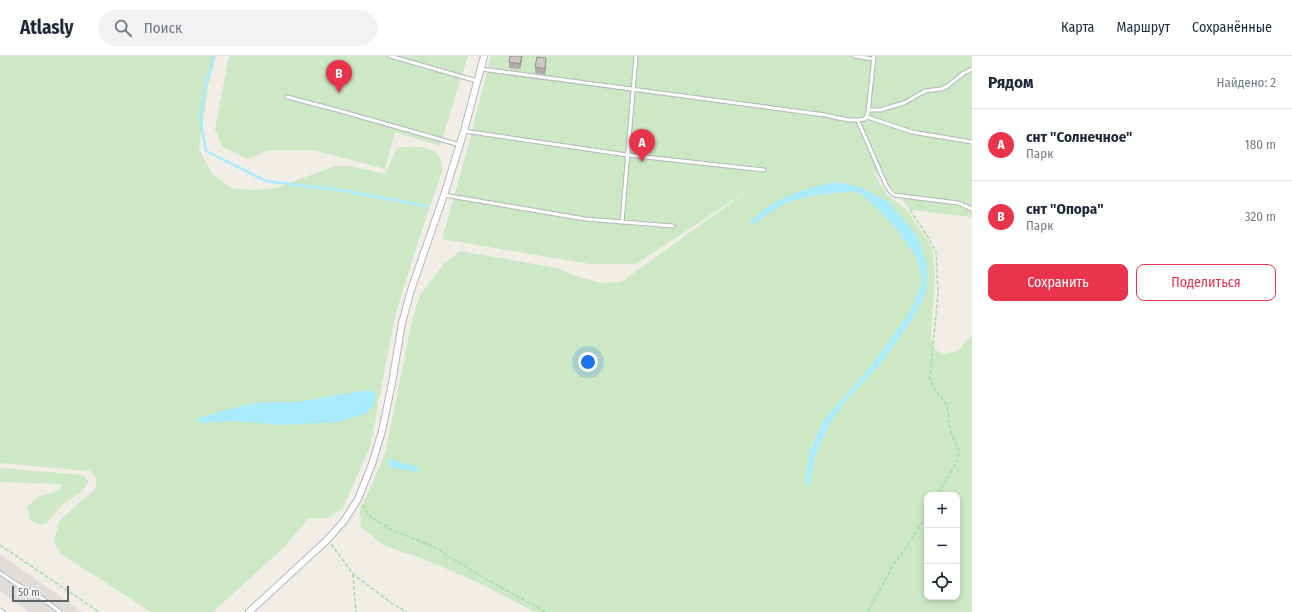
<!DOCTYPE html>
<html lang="ru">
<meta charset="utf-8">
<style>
body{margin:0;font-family:"Fira Sans Condensed",sans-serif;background:#f2f2f3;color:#1f2937}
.controls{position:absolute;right:12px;bottom:12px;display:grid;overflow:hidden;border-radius:8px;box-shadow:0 2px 6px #0003}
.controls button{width:36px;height:36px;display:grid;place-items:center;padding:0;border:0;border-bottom:1px solid #e0e1e3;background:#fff;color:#1f2937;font:20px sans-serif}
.scale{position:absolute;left:12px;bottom:10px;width:57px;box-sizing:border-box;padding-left:4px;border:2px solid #5f6468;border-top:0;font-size:11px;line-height:14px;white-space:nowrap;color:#5f6468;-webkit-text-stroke:3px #fff;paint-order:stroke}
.you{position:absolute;left:588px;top:306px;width:14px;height:14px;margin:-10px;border:3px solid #fff;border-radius:50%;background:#1a73e8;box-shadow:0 0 0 6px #1a73e833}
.badge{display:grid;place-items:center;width:26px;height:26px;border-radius:50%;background:#ea344c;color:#fff;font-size:13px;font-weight:700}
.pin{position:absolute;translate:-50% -33px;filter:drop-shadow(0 1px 2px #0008)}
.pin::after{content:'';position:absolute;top:21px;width:14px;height:12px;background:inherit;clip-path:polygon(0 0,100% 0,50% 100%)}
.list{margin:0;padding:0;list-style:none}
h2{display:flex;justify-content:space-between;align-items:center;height:52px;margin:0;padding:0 16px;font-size:17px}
h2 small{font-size:13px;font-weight:400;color:#747a83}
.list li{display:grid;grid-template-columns:26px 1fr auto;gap:12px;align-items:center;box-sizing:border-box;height:72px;padding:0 16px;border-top:1px solid #e0e1e3}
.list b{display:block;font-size:15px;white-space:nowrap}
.list p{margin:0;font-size:13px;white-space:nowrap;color:#747a83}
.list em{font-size:13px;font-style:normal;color:#747a83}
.actions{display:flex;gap:8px;padding:12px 16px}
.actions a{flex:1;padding:9px 0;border:1px solid #ea344c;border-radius:8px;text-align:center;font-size:14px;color:#ea344c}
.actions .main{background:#ea344c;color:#fff}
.icon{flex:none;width:22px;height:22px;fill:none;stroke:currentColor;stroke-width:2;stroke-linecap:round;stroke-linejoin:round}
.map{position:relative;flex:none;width:972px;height:556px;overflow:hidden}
header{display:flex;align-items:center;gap:24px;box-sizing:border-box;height:56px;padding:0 20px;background:#fff;border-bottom:1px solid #e0e1e3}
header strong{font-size:19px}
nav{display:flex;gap:22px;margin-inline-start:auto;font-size:14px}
.search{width:280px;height:36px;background:#f2f2f3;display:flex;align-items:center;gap:10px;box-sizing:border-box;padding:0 14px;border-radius:22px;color:#747a83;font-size:15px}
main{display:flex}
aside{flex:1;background:#fff}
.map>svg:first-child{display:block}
</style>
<header>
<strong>Atlasly</strong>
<div class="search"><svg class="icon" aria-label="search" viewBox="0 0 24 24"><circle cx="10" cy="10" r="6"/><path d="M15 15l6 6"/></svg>Поиск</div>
<nav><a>Карта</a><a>Маршрут</a><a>Сохранённые</a></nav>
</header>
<main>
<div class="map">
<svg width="972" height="556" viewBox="0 0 972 556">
<rect width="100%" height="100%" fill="#f1ede7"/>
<path fill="#e0dcd9" d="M0 498 65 544 83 556H29L0 535Z"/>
<path fill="#cce8c4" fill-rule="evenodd" d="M0 0H216L208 31 199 93 212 118 231 132 251 134 273 133 335 110H351L385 118 397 92C417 89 445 89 442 116L421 177 395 260 370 391 343 452 328 462H309L283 492 213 556H151L61 498 54 486 59 465 96 432V422L90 415 0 407ZM367 334 235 365 201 367 237 351 263 346H297Z
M229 0H468L440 90 395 76 385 113 313 94H269L248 103 222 90 215 74Z
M491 0H972V161L910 154 900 140 872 114 888 140 905 152 932 191 935 220 931 280 934 293 943 298 958 295 972 278V556H535L477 526 423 503 383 489 361 471 360 455 385 398 413 260 421 237 444 208 460 195 557 212 572 219 600 227 621 226 753 131 636 208H590L442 183 470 83ZM835 126 860 131 889 146 918 182 926 235 913 262 880 308 849 341 831 365 815 398 809 431 810 394 824 364 873 308 912 253 923 224 916 200 891 166 863 139 852 135 810 140 785 147ZM927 439H957V541H927Z
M0 412 84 419 89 426 80 437 63 448 47 467 40 469 30 464 27 451 38 441 54 436 62 431 60 428 0 426Z"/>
<path fill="#a9ebff" d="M835 126 860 131 889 146 918 182 927 210 926 235 913 262 880 308 849 341 831 365 815 398 809 431 805 426 810 394 824 364 873 308 912 253 923 224 916 200 891 166 863 139 852 135 810 140 785 147 753 168 750 167C753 162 757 160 761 156 784 138 807 133 835 126Z
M367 334 376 337 374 349 367 357 338 366 282 369 235 365 200 367 196 364 199 362 237 351 263 346H297Z
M390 403 418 411 419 414 417 416 390 411 388 405Z"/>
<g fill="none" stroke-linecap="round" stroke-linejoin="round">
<path stroke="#a9ebff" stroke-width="2.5" d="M214 0 206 28 200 61 206 95 266 125 346 135 426 150"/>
<g stroke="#b3b6ba" stroke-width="5">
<path id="lane" d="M390 0 477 25
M854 0 873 3
M481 13 825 59C839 62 851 66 865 63L868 57 874 0
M287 41 337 54 460 89
M869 54H880L904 47 925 35 941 33 946 31 964 17 972 13
M867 61 912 76 972 86
M858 65 886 129 890 135 894 139 958 147 972 153
M464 75 627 99 764 114
M444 139 585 163 673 170
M622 166 636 0
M0 517 15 527 43 543 60 556
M0 554 3 556"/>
</g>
<g stroke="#b3b6ba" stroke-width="8">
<path id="street" d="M249 556 327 484 344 465 358 443 372 408 382 375 392 327 402 267 411 234 444 139 464 75 484 0"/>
</g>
<path stroke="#a7daaa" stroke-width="1.5" stroke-dasharray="4 2" stroke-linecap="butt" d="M910 154 928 181 936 196 938 237 930 322C932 333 940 338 946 348 950 356 948 364 950 372 951 380 957 387 959 395 960 404 942 431 937 439
M362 449 371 461 392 474 432 490 486 523 546 556
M331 488 353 518 394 549 407 556
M0 489 99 556
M353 518 356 556
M868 556 892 511 919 472 927 457"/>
<use href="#lane" stroke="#fff" stroke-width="3"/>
<use href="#street" stroke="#fff" stroke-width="6"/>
</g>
<path fill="#afaca9" d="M522 0 520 13 509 12V6Z
M546 8 545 19 535 17V11Z"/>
<path fill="#8f8c89" d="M522 0V3L520 13V8Z
M546 2V8L545 19V13Z"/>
<path fill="#ccc8c4" stroke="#8f8c89" d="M510 0H522L520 8 509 6Z
M537 1 546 2 545 13 535 11Z"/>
</svg>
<div class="controls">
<button>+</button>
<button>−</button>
<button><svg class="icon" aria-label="locate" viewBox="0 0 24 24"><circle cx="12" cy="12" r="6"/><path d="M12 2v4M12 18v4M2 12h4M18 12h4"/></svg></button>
</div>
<div class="scale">50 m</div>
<div class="you"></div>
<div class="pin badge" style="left:642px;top:106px">A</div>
<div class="pin badge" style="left:339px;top:37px">B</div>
</div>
<aside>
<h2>Рядом<small>Найдено: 2</small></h2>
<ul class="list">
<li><span class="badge">A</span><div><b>снт &quot;Солнечное&quot;</b><p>Парк</p></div><em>180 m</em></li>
<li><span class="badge">B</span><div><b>снт &quot;Опора&quot;</b><p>Парк</p></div><em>320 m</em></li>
</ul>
<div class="actions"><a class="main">Сохранить</a><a>Поделиться</a></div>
</aside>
</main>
